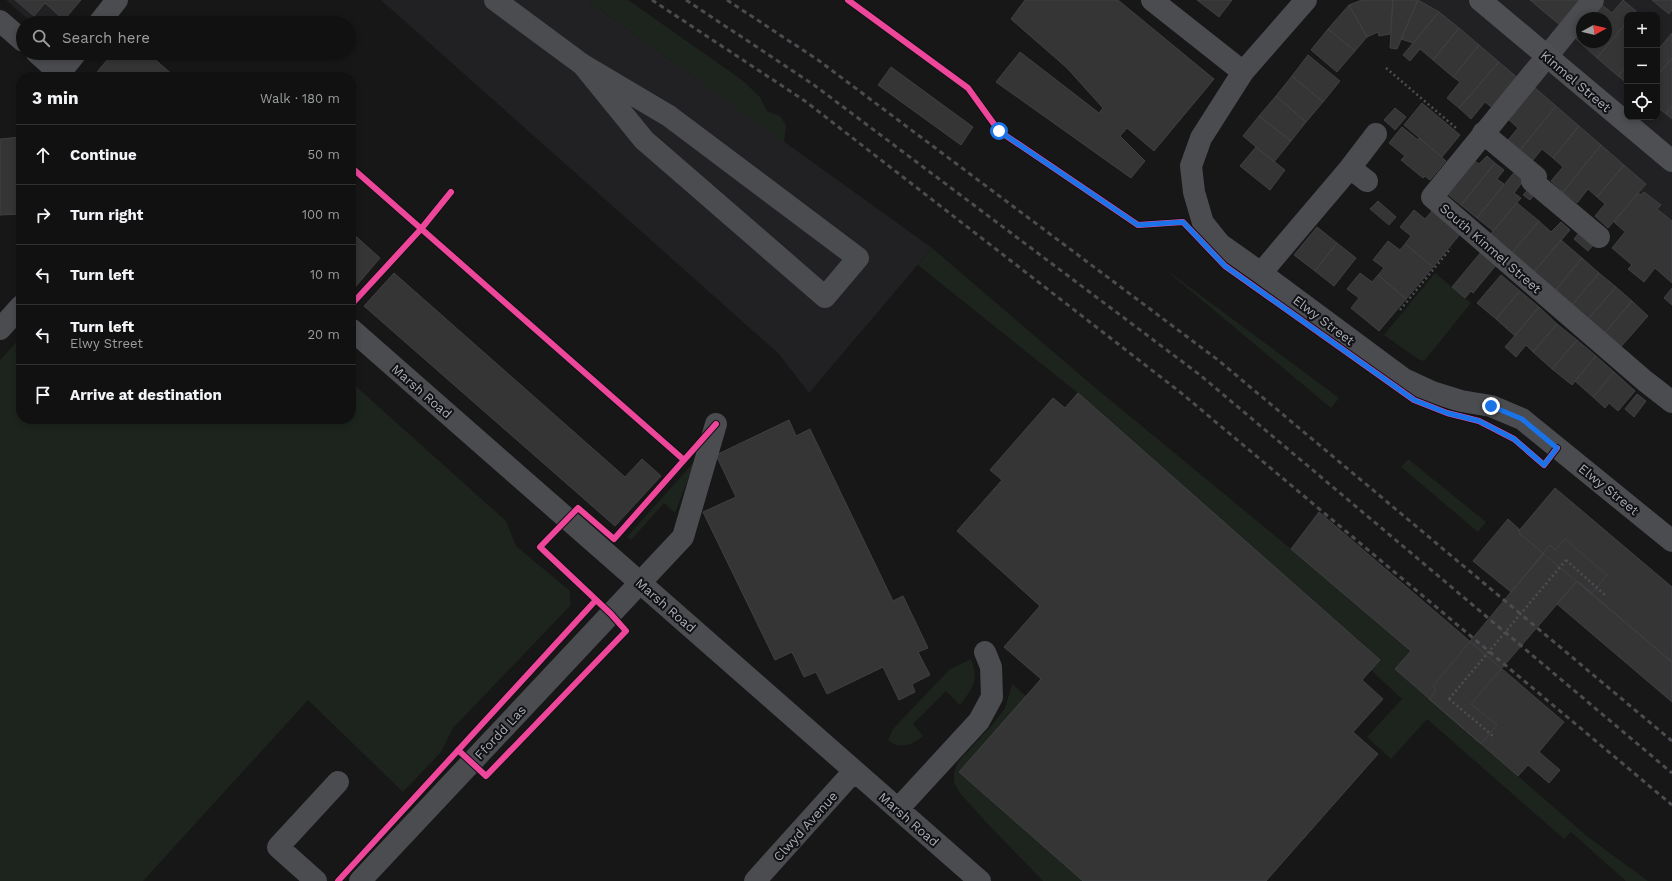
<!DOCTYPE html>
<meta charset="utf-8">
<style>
body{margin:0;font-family:"Work Sans",sans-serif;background:#1a1a1a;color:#f1f3f6}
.controls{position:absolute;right:12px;top:12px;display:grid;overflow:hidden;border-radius:8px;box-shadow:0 2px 6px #0003}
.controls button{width:36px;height:36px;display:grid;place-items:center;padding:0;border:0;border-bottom:1px solid #303131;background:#111;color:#f1f3f6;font:20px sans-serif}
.compass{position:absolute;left:1576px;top:12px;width:36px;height:36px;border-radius:50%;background:#111;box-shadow:0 2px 6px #0003;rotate:82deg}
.stop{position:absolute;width:12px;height:12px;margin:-9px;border:3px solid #1a73e8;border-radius:50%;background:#fff}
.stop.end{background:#1a73e8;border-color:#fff;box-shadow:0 1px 4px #0008}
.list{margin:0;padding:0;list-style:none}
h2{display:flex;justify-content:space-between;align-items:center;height:52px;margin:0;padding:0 16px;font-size:17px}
h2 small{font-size:13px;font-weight:400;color:#9c9d9f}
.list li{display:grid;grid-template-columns:26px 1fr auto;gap:12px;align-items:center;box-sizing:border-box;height:60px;padding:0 16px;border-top:1px solid #303131}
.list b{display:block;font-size:15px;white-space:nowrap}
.list p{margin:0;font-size:13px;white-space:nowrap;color:#9c9d9f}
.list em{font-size:13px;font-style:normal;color:#9c9d9f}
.icon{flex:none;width:22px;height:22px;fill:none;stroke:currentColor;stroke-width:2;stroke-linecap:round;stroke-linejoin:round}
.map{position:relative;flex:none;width:1672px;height:881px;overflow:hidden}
.search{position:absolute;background:#111;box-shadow:0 2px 6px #0003;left:16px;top:16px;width:340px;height:44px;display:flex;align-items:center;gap:10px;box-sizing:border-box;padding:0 14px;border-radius:22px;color:#9c9d9f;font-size:15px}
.panel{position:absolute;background:#111;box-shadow:0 2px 6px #0003;left:16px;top:72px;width:340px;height:352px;border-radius:16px}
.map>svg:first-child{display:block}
</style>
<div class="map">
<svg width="1672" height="881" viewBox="0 0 1672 881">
<rect width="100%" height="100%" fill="#171717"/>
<path fill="#212123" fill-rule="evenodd" d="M6 0H81L62 23H32Z
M381 0H587L932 248 809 393 779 354Z
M1377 0H1672V250ZM1627 15H1657V117H1627ZM1582 18H1606V42H1582Z"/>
<path fill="#1d241e" d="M587 0H628L742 80 760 97 767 111 780 116 786 125 784 142Z
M932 248 1092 385 1291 549 1411 651 1395 669 1588 837 1648 881H1626L1571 832 1564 839 1427 719 1391 759 1367 737 1402 699 1371 670 1380 660 1078 393 918 265Z
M1161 266 1339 398 1331 408Z
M1435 273 1471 303 1424 361 1418 359 1384 335Z
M21 337V419H351V382L506 521 516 546 570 591V606L453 728 441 752 403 792 308 700 143 881H0V360Z
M1408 459 1486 522 1478 532 1401 467Z
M695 461 675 513 664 503 631 540 627 537Z
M971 659C979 680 973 688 960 705L946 691 913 724 923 736C913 745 899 750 888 740L893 729 949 670Z
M1012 684 1026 696 959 772 1083 881H1043L985 821 960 793 954 783V772L958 762 993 724 1005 708Z"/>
<path fill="#353536" stroke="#3f4043" d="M15 0H81L64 20 45 3 34 16Z
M1025 0H1118L1214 79 1154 151 1127 128 1120 136 1145 161 1131 178 996 82 1020 52 1099 113 1103 108 1067 68 1011 19Z
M1197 0H1232L1219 17Z
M1362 0H1393L1390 34 1379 36 1378 32 1367 37 1349 5Z
M1393 0H1418L1397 49 1390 48Z
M1418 0 1439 12 1413 43 1401 39Z
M1530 0H1582L1561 26Z
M1623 0 1636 11 1633 15H1627V22L1597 58 1575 38 1582 29V42H1606V18H1591L1602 5 1612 13Z
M1652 0H1672V10L1669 14Z
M1349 5 1367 37 1355 51 1328 29Z
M1439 12 1459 28 1433 60 1420 49 1410 61 1403 55Z
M1627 22V65L1618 76 1597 58Z
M1459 28 1479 45 1453 77 1433 60Z
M1328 29 1355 51 1337 72 1311 50Z
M1672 33V58L1657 76V51Z
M1479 45 1499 62 1459 108 1447 98 1460 82 1453 77Z
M113 53H152L150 55 175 77H104L97 72Z
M1308 55 1340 81 1323 102 1292 76Z
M1672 58V106L1666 114 1657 107V76Z
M1499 62 1519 79 1494 109 1485 102 1471 119 1459 108Z
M1627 65V83L1618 76Z
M891 67 973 127 961 145 878 85Z
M1292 76 1323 102 1306 122 1276 96Z
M1534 87 1556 106 1516 155 1504 145 1518 128 1507 118Z
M1276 96 1306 122 1291 141 1259 116Z
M1422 103 1460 135 1442 157 1404 125Z
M1556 106 1579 126 1553 158 1542 149 1528 166 1516 155Z
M1672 106V119L1666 114Z
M1395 108 1406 117 1395 130 1384 120Z
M1259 116 1291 141 1274 162 1243 136Z
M1579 126 1601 145 1563 192 1551 181 1563 167 1553 158Z
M1402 127 1418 140 1419 138 1446 161 1430 180 1425 176 1423 178 1401 160 1405 156 1389 143Z
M21 137V214L0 215V139Z
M1601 145 1624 165 1597 197 1588 189 1577 203 1563 192Z
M1256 147 1285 170 1270 190 1240 166Z
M1487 156 1495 163 1461 205 1444 191 1471 158 1479 164Z
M1495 163 1504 170 1497 179 1504 184 1477 218 1461 205Z
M1624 165 1646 184 1608 228 1595 216 1605 204 1597 197Z
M1517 169 1526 177 1514 193 1521 198 1493 231 1477 218Z
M1532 185 1538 191 1530 200 1523 195Z
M1644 192 1661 205 1657 209 1672 221V283L1655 268 1644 282 1628 269 1632 265 1612 248 1625 232 1614 222 1638 193 1641 195Z
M1378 201 1396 217 1389 225 1370 209Z
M1517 203 1539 221 1511 254 1489 236Z
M1414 210 1425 219 1433 210 1461 233 1433 267 1405 244 1411 236 1400 227Z
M1539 221 1551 232 1561 222 1570 230 1533 273 1511 254Z
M1317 227 1337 243 1315 271 1294 255Z
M1583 228 1597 241 1588 251 1574 239Z
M351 232 380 258 351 292Z
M1561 240 1582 258 1555 291 1533 273Z
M1388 241 1400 250 1405 244 1433 267 1406 299 1378 275 1384 268 1373 260Z
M1337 243 1356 258 1334 286 1315 271Z
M1482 251 1497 264 1473 293 1471 291 1465 298 1452 287Z
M1582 258 1599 273 1571 306 1555 291Z
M394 273 625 477 642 459 661 476 615 526 364 306Z
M1360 273 1372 282 1378 275 1406 299 1379 331 1351 308 1359 298 1347 289Z
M1599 273 1616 287 1587 320 1571 306Z
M1501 275 1520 291 1496 319 1477 303Z
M1616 287 1632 301 1603 335 1587 320Z
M1672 288V305L1664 298Z
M1520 291 1539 307 1515 336 1496 319Z
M1632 301 1648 316 1619 349 1603 335Z
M1539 307 1557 324 1533 352 1526 345 1516 357 1505 347Z
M1557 324 1577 340 1552 369 1533 352Z
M1577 340 1596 356 1572 385 1552 369Z
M1596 356 1614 372 1593 397 1575 381Z
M1614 372 1635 391 1618 411 1609 403 1605 408 1593 397Z
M1078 393 1380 660 1362 680 1383 699 1353 732 1378 754 1266 881H1083L959 772 1041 679 1004 647 1040 606 957 531 1002 480 990 470 1053 398 1065 408Z
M1637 394 1646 401 1634 417 1625 409Z
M789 420 796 436 810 429 893 601 903 596 928 648 918 652 930 675 912 684 915 692 899 700 883 667 827 694 816 672 804 677 792 652 775 660 703 512 736 497 716 455Z
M1555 488 1672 587V662L1518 532Z
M1319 512 1564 722 1539 752 1560 770 1549 783 1528 765 1518 776 1395 669 1411 651 1291 549Z
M1508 519 1520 530 1518 532 1544 554 1511 592 1473 561Z
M1565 539 1607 575 1592 593 1577 581 1471 704 1497 725 1481 744 1429 699 1436 690 1433 686 1550 545 1555 550Z
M1577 581 1672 662V702L1557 604Z"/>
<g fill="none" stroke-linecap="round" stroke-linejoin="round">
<path stroke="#4d4e52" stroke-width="2.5" stroke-dasharray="2 3" stroke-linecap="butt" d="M1386 68 1456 128
M1400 310 1451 248
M1566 560 1606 596
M1449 699 1493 736"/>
<path stroke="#4b4c50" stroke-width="22" d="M495 0 583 65 669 116 858 258 825 297 644 140 583 65
M1152 0 1243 72
M1306 0 1243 72 1201 138 1191 166 1194 192 1203 223 1220 244 1261 273 1404 379 1432 392 1461 401 1491 406 1522 419 1672 541
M1593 0 1432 197 1645 381 1672 402
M0 21 23 41
M99 23 117 0
M37 53 64 77
M60 73 76 53
M1483 133 1536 177 1532 181 1599 237
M1350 168 1367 181
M1261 273 1350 168 1376 134
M0 329 21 306
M351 329 980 881
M898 809 979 721 992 697 991 667 985 652
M316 881 278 847 338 782
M360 881 683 537 716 424
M755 881 854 771"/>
<path stroke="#4d4f52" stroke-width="22" d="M1480 0 1672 161"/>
<path stroke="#4b4c4f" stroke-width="3" stroke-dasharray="5 4" stroke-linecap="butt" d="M652 0 805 101 1180 392 1672 805
M686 0 814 85 1200 375 1672 773
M727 0 818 60 1218 360 1672 741"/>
<path stroke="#4d4e52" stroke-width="2.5" stroke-dasharray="2 3" stroke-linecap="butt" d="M1449 699 1566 560"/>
<g stroke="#111113" stroke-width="8">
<path id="cycleway" d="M848 0 968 88 999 131 1138 225 1183 222 1225 266 1414 400 1447 413 1479 421 1514 439 1544 465 1557 448
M351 167 684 460
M351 305 421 229 451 192
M458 750 486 776 626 631 611 614 540 547 578 508 614 539 716 424
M338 881 596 600"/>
</g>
<use href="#cycleway" stroke="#ed469a" stroke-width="6"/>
</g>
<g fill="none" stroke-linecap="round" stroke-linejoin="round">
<path stroke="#1a73e8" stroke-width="5" d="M999 131 1138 225 1183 222 1225 266 1414 400 1447 413 1479 421 1514 439 1544 465 1557 448 1522 419 1491 406"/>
</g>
<g text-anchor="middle" stroke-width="4" stroke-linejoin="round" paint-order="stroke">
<g font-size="13" fill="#a8adb8" stroke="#111113">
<text transform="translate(1576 81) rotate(40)" y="5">Kinmel Street</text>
<text transform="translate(1491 248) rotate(41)" y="5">South Kinmel Street</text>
<text transform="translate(1324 320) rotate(37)" y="5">Elwy Street</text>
<text transform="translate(422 391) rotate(41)" y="5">Marsh Road</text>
<text transform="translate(1609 489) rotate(39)" y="5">Elwy Street</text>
<text transform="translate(666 605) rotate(41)" y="5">Marsh Road</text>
<text transform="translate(500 732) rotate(-47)" y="5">Ffordd Las</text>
<text transform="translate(909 819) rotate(41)" y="5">Marsh Road</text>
<text transform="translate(805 826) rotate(-48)" y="5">Clwyd Avenue</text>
</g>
</g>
</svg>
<div class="controls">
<button>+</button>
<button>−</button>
<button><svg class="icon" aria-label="locate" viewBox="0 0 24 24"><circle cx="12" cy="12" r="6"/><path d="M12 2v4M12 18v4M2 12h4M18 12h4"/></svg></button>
</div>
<svg class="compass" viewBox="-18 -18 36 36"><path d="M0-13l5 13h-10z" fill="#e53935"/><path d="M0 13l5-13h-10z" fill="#9c9d9f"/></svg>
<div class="stop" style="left:999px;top:131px"></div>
<div class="stop end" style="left:1491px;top:406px"></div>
<div class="search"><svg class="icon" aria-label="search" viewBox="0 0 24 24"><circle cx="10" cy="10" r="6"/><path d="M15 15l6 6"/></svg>Search here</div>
<section class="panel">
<h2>3 min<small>Walk · 180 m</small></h2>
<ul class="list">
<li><svg class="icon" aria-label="ahead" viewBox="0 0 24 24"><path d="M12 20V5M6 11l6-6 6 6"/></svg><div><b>Continue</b></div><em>50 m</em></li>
<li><svg class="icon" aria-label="right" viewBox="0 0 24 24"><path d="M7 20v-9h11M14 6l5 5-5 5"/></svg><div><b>Turn right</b></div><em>100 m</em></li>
<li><svg class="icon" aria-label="left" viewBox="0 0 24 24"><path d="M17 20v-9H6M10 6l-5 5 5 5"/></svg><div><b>Turn left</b></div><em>10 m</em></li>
<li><svg class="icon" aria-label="left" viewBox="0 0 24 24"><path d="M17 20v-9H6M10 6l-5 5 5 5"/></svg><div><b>Turn left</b><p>Elwy Street</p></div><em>20 m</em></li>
<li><svg class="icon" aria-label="arrive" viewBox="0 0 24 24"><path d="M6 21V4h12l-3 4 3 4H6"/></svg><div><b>Arrive at destination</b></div></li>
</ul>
</section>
</div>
